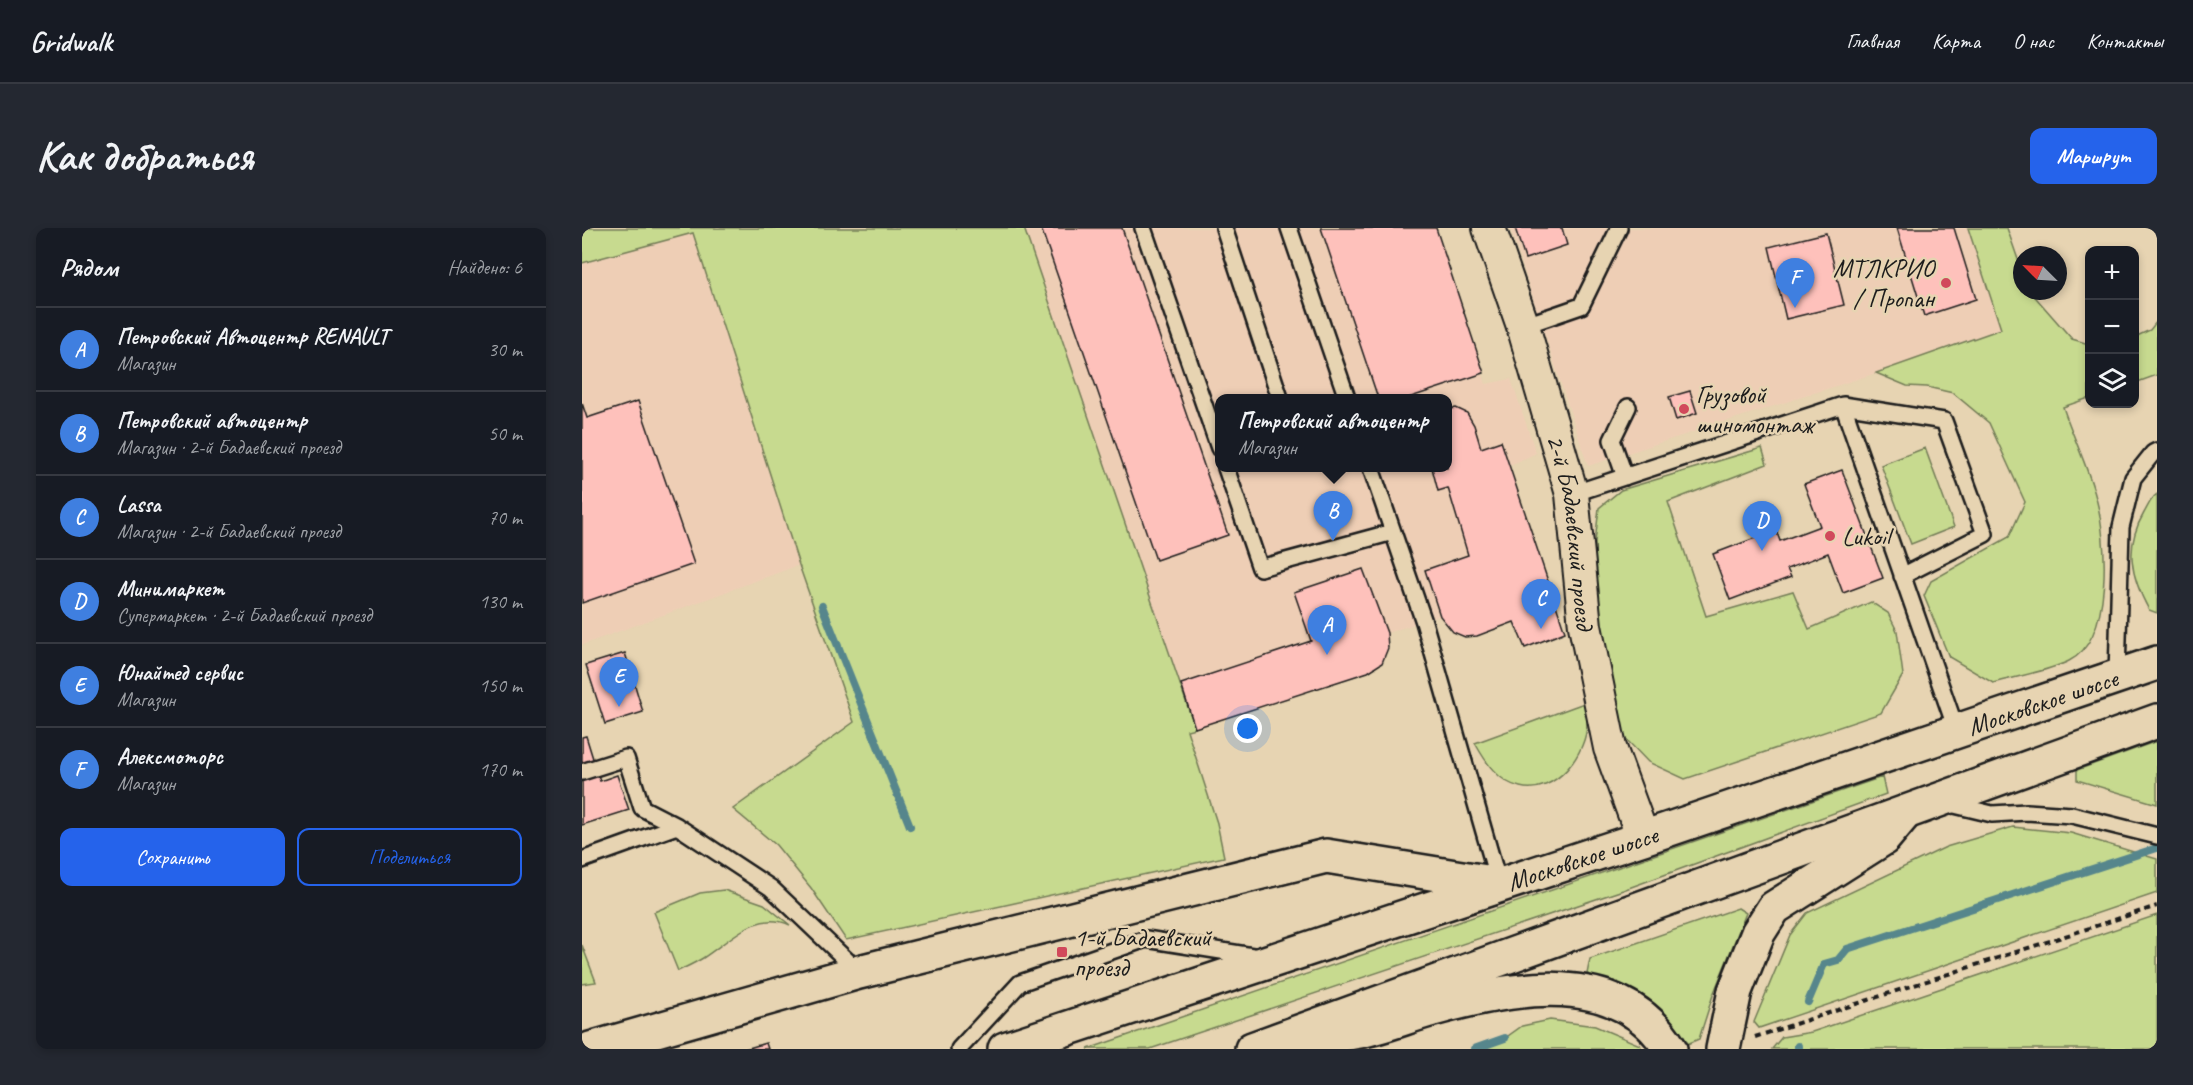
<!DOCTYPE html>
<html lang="ru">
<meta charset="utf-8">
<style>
body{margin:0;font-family:Caveat,sans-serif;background:#242831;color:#f1f3f6}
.controls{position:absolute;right:18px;top:18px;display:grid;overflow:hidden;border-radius:12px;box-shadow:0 3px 9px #0003}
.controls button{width:54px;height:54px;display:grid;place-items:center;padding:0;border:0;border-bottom:2px solid #363941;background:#171b24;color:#f1f3f6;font:30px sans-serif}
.compass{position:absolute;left:1431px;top:18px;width:54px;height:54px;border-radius:50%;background:#171b24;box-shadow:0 3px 9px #0003;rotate:294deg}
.you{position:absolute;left:666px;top:501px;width:21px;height:21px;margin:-15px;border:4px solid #fff;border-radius:50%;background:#1a73e8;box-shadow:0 0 0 9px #1a73e833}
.badge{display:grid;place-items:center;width:39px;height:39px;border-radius:50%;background:#2563eb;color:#fff;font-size:20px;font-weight:700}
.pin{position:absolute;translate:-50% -50px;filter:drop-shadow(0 2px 3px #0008)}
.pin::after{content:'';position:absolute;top:32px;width:21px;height:18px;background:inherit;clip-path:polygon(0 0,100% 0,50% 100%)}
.popup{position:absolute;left:633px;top:166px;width:237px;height:78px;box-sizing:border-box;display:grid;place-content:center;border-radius:12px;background:#171b24;filter:drop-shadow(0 2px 4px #0005);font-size:20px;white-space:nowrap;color:#9ea1a6}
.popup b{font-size:22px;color:#f1f3f6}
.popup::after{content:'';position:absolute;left:50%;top:100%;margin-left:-12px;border:12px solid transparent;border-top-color:#171b24}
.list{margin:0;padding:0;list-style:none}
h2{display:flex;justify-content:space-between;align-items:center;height:78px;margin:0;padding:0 24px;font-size:26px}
h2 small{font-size:20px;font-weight:400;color:#9ea1a6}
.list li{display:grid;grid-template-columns:39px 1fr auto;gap:18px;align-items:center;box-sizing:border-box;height:84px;padding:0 24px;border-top:2px solid #363941}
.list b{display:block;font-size:22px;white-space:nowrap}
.list p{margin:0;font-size:20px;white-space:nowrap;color:#9ea1a6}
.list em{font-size:20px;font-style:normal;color:#9ea1a6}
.actions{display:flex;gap:12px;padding:18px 24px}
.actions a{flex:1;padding:14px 0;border:2px solid #2563eb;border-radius:12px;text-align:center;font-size:21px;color:#2563eb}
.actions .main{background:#2563eb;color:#fff}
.icon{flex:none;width:33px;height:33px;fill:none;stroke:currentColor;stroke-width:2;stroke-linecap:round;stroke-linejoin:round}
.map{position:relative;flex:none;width:1575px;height:821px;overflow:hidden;border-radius:12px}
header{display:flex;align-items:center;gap:36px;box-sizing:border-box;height:84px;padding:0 30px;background:#171b24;border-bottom:2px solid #363941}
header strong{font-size:28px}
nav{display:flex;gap:33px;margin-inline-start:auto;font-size:21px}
.intro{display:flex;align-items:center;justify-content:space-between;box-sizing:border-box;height:144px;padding:0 36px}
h1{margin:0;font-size:42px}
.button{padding:15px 27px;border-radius:12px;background:#2563eb;color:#fff;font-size:21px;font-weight:700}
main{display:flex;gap:36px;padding:0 36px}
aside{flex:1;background:#171b24;border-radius:12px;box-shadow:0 3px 9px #0003}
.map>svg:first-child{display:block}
</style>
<header>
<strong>Gridwalk</strong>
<nav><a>Главная</a><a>Карта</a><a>О нас</a><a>Контакты</a></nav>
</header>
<div class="intro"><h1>Как добраться</h1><a class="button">Маршрут</a></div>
<main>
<aside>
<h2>Рядом<small>Найдено: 6</small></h2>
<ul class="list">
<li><span class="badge" style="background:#3f7fe0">A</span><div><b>Петровский Автоцентр RENAULT</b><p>Магазин</p></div><em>30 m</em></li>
<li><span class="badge" style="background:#3f7fe0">B</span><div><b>Петровский автоцентр</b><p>Магазин · 2-й Бадаевский проезд</p></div><em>50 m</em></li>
<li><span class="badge" style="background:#3f7fe0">C</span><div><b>Lassa</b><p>Магазин · 2-й Бадаевский проезд</p></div><em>70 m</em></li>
<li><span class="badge" style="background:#3f7fe0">D</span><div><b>Минимаркет</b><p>Супермаркет · 2-й Бадаевский проезд</p></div><em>130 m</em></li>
<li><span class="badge" style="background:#3f7fe0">E</span><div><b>Юнайтед сервис</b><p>Магазин</p></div><em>150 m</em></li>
<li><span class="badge" style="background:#3f7fe0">F</span><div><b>Алексмоторс</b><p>Магазин</p></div><em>170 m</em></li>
</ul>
<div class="actions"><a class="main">Сохранить</a><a>Поделиться</a></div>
</aside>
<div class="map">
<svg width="1575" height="821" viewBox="0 0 1575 821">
<rect width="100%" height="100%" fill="#e7d4b2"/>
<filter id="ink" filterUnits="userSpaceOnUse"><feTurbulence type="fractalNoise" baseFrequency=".0167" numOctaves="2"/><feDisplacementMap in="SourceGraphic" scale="12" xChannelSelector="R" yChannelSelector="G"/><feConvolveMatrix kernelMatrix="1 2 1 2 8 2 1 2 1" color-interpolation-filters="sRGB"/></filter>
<g filter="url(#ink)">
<path fill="#eeceb5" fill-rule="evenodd" d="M442 0H854L904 156 929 151 954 225 927 238 983 404 943 420 932 394 895 408 871 404 857 388 805 405 806 420 800 435 786 444 613 500ZM637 170H865V240H637Z
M928 0H1386L1419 101 1294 145 1006 238Z
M111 4 217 337 0 417V35Z"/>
<path fill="#c7da8f" stroke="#727b56" stroke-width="1.5" d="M0 0H442L613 500 605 502 635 595 642 629 264 712 229 660 194 617 151 581 272 494 217 337 111 5 0 35Z
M1386 0H1425L1440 43V63H1448L1490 111 1507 116V170L1481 179C1491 209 1506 239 1514 270 1525 310 1532 411 1487 433 1464 444 1435 448 1411 455L1367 429 1342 368 1349 353 1427 309 1443 274 1407 195 1371 165 1345 159 1325 158 1294 145 1419 101Z
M1575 93V147L1553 155V109L1568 102Z
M1180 220 1185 236 1086 274 1124 388 1211 363 1227 401 1289 374 1306 385 1315 403 1321 447 1299 485 1103 551 1066 534 1042 509 1015 395 1013 314 1017 280 1039 262Z
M1343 220 1372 299 1329 316 1299 237Z
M1575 266V385L1567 382C1549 349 1542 319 1562 285 1566 278 1569 270 1575 266Z
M1002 475C1003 480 1005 487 1005 493 1006 525 973 568 938 559 916 554 903 533 893 515Z
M1575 513V576L1495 552V542Z
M1300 549 1304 566 1041 662 568 821H506Z
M1431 599 1489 605 1575 631V665L1177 800 1172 794 1208 707 1225 685 1364 619Z
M142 662 182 676 208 697C174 681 148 713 121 730 113 735 104 739 96 743L72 684 118 665Z
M1156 680 1164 685 1131 767 1117 811 1105 816C1077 783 1047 760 1005 746L1008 731Z
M1575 687V821H1190L1200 809 1230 804Z
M0 717 14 754 0 756Z
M968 792 1013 798 1058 817 1060 821H892L923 810 940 798Z"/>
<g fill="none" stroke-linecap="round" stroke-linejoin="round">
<path stroke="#56868c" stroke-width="8" d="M240 378 328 598
M1226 774 1242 736 1256 732 1265 721 1575 620
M892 821 923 810
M1216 821V818"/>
</g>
<path fill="#fec1bb" stroke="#1c1c1c" stroke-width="1.5" d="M459 0H540L646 307 574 332Z
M739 0H854L902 145 826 170H796Z
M933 0H980L985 17 943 31Z
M1315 0H1372L1394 71 1342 88Z
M1244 5 1262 77 1204 91 1187 19Z
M1108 163 1115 185 1094 192 1087 169Z
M56 173 112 336 0 375V175L5 190Z
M874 180 885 185 892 197 899 220 919 213 983 404 943 420 932 394 895 408 883 409 871 404 858 388 843 342 886 327 866 260 856 263 850 240H865V182Z
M1260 242 1301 350 1261 365 1246 325 1205 341 1209 349 1148 372 1131 326 1194 302 1198 313 1238 298 1222 256Z
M781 341 805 405 806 420 800 435 786 444 613 500 599 456 729 413 712 364Z
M43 425 61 484 23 496 4 437Z
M4 508 18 553 35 547 47 582 0 597V509Z
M184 815 186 821H163Z"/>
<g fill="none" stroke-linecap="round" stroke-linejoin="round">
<g stroke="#1c1c1c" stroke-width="20">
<path id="lane" d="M561 0 637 220
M642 0 698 170
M707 0 765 170
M941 98 999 78 1037 0
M1261 177 1375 504
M644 240 678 340 811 304
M789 240 842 394 917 656
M1043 249 1030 212 1046 179
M990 266 1261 177 1362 193 1403 306 1320 348
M1535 448 1539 299 1551 250 1571 225 1575 223
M0 544 44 530 60 580 95 598 189 660 277 744
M1364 575 1410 586 1445 584 1490 587 1575 608
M0 632 95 598
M377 821 438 755 564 711 677 729"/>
</g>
<g stroke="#1c1c1c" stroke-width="36">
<g id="street">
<path id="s1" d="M907 0 941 98 990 266 1003 398 1028 520 1061 610"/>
</g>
</g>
<g stroke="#1c1c1c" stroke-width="38">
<path id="secondary" d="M717 810C735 808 754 808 772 804 798 800 825 788 851 781 929 759 1038 738 1088 821
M8 821 277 744 744 628 917 656
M1141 821 1153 763 1176 705 1192 680 1302 610 1323 585"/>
</g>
<g stroke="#1c1c1c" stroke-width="38">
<g id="highway">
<path id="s2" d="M423 821 1061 610 1575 435"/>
<path d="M670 821 1575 493"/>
</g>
</g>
<path stroke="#1c1c1c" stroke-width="4" stroke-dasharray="6 4.5" stroke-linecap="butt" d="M1173 809 1575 678"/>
<use href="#lane" stroke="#e7d4b2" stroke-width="15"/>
<use href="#street" stroke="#e7d4b2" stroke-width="32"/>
<use href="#secondary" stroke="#e7d4b2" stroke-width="33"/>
<use href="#highway" stroke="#e7d4b2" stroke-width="33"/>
</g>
</g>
<g fill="#d1495b" stroke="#e7d4b2" stroke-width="2">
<circle cx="1364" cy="55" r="6"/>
<circle cx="1102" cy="181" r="6"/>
<circle cx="1248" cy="308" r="6"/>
<rect x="474" y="718" width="12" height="12" rx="3"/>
</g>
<g text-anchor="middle" stroke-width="5" stroke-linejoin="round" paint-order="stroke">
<g font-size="26" fill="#1c1c1c" stroke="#e7d4b2" text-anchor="start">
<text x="1352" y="49" text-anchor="end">МТЛКРИО<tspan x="1352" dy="30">/ Пропан</tspan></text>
<text x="1114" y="175">Грузовой<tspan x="1114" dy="30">шиномонтаж</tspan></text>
<text x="1260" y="317">Lukoil</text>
<text x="492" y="718">1-й Бадаевский<tspan x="492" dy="30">проезд</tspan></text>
</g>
<g font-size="26" fill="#1c1c1c" stroke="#e7d4b2">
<text dy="9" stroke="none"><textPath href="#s1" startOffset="316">2-й Бадаевский проезд</textPath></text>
<text dy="9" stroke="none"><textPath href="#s2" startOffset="1094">Московское шоссе</textPath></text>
<text dy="9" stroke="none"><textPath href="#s2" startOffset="608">Московское шоссе</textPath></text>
</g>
</g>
</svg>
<div class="controls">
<button>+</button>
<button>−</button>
<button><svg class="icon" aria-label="layers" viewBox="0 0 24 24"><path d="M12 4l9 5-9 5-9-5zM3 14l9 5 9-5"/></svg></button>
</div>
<svg class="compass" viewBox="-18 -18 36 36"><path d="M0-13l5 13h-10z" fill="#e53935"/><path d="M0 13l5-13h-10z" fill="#9ea1a6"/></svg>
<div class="you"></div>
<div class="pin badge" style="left:745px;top:427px;background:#3f7fe0">A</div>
<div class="pin badge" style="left:751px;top:313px;background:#3f7fe0">B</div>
<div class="popup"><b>Петровский автоцентр</b>Магазин</div>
<div class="pin badge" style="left:959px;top:401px;background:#3f7fe0">C</div>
<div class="pin badge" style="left:1180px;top:323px;background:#3f7fe0">D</div>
<div class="pin badge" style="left:37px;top:479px;background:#3f7fe0">E</div>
<div class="pin badge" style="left:1213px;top:80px;background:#3f7fe0">F</div>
</div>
</main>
